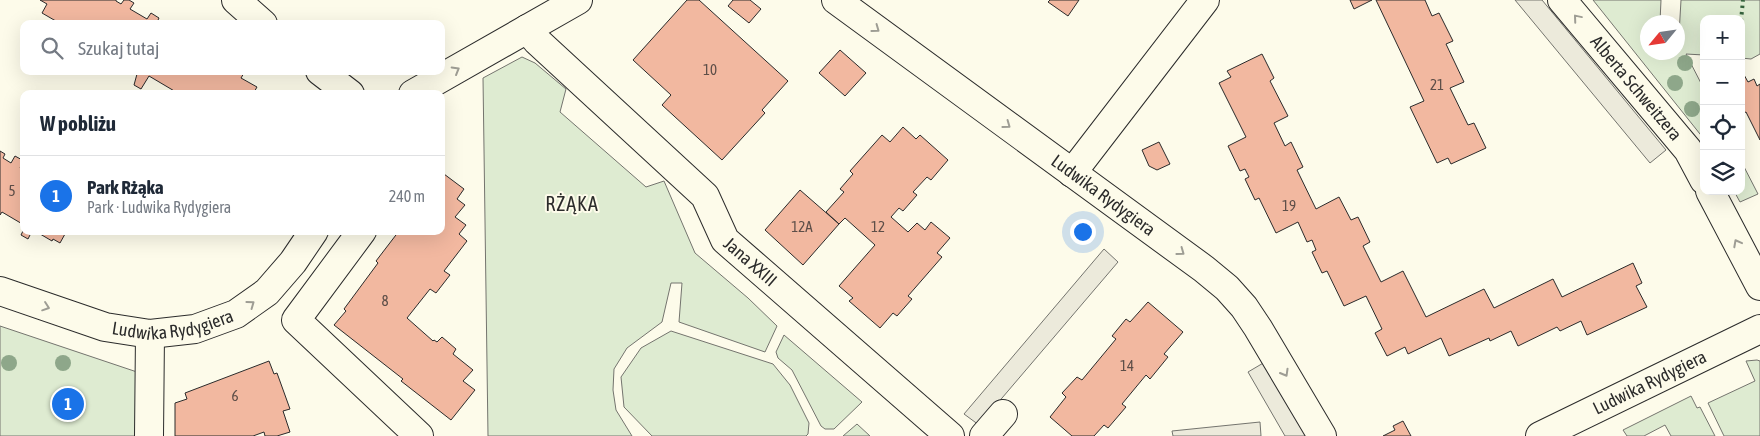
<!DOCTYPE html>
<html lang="pl">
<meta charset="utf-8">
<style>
body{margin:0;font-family:"Asap Condensed",sans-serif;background:#f2f2f3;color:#1f2937}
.controls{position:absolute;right:15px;top:15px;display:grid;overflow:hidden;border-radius:10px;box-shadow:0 5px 20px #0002}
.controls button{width:45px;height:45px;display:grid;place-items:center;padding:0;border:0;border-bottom:1px solid #e0e1e3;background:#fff;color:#1f2937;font:25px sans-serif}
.compass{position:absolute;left:1640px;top:15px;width:45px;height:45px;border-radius:50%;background:#fff;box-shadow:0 5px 20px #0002;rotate:241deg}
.you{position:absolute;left:1082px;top:231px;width:18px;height:18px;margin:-12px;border:4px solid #fff;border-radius:50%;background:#1a73e8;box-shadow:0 0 0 8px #1a73e833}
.badge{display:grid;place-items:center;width:32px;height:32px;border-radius:50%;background:#1a73e8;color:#fff;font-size:16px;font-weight:700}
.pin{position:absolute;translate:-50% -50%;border:2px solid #fff;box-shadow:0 1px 5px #0006}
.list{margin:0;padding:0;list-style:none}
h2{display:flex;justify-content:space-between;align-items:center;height:65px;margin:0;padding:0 20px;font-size:21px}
h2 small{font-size:16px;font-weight:400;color:#747a83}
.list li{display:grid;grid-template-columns:32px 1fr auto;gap:15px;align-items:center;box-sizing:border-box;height:80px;padding:0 20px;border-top:1px solid #e0e1e3}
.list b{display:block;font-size:19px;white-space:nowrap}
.list p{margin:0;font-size:16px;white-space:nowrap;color:#747a83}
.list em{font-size:16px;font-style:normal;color:#747a83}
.icon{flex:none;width:28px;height:28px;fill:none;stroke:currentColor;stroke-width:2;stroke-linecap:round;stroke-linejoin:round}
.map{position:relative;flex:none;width:1760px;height:436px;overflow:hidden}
.search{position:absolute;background:#fff;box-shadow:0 5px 20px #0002;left:20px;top:20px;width:425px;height:55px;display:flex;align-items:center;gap:12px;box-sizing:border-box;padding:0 18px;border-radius:10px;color:#747a83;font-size:19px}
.panel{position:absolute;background:#fff;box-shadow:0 5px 20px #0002;left:20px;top:90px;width:425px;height:145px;border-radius:10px}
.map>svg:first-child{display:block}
</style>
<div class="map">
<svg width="1760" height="436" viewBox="0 0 1760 436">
<rect width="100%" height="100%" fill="#fdfbea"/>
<path fill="#deebd1" stroke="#74746e" d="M1593 0H1661L1660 22H1648V52H1678L1681 0H1760V54L1751 59 1741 58V19H1704V55L1686 54 1704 89V139Z
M522 57 535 63 566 89 560 112 646 187 664 181 695 253 748 298 777 326 765 352 679 322 682 283H671L662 322 627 348 614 369 613 390 616 410 632 436H488L483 78Z
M1741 161 1758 194 1740 202 1734 191H1741Z
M0 326 137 372V436H0Z
M671 331 773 364 790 385 809 423 808 434 806 436H652L624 407 621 377 641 348Z
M784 335 862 402 834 429H825L821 426 792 370 778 358 776 352Z
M1757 360 1760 361V436H1724L1708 403 1755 381 1746 361Z
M1691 396 1697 408 1700 407 1715 436H1671L1665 425 1644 436H1627L1623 430Z
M857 424 870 436H843Z"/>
<path fill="#eceadb" stroke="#74746e" d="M1515 0H1542L1666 150 1650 163Z
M1104 249 1118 262 979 425 964 414Z
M1265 362 1308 436H1285L1248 372Z
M1260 422 1261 436H1173L1172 431Z"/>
<path fill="#f2b8a0" stroke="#2b2b2b" d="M40 0H116V1L121 4 124 0H129L134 3 130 9 147 19 151 13 159 18 158 20 164 24H61L42 13 47 4Z
M687 0H699L788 81 762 110 765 113 722 160 662 105 671 95 633 60Z
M733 0H750L761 9 749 23 728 6Z
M1050 0H1079L1068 16 1048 2Z
M1350 0H1372L1354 9Z
M1376 0H1425L1432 16 1439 13 1453 41 1446 44 1464 82 1450 88 1468 125 1474 123 1486 148 1451 164 1448 158 1437 163 1410 107 1424 101Z
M840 50 866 73 845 96 819 73Z
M1262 54 1274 78 1270 81 1288 116 1274 123 1285 146 1291 142 1303 167 1297 170 1316 209 1339 197 1351 220 1358 217 1370 242 1363 246 1381 282 1403 271 1426 317 1484 289 1494 308 1553 279 1562 297 1633 263 1642 283 1636 286 1647 307 1587 335 1581 321 1560 331 1557 327 1518 346 1511 331 1490 341 1489 338 1449 356 1441 338 1408 354 1405 347 1387 356 1375 333 1382 329 1366 296 1344 306 1327 271 1322 273 1312 252 1316 250 1312 240 1307 242 1298 222 1276 233 1259 198 1255 200 1245 179 1249 177 1245 169 1240 171 1228 146 1246 137 1219 83 1231 77 1227 71Z
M132 71H241L244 73 241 78 257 87 253 94H176V92L149 76 141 89 134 85 137 74Z
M1743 73 1748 82 1754 79 1757 86 1760 84V140L1746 112 1741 114V74Z
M903 127 916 139 920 135 948 160 931 180 927 177 913 192 917 195 903 211 899 208 891 217 908 232 917 223 925 230 931 222 950 238 937 253 942 257 908 296 912 299 897 316 893 313 880 328 849 301 853 298 839 286 875 245 845 218 839 224 826 212 844 192 840 189 853 174 850 171 882 135 890 142Z
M1159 142 1170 164 1157 170 1149 166 1142 150Z
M0 151 5 154 3 158 11 163 15 156 24 161 20 168 24 170V225L2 212 0 215Z
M444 174 464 189 457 199 465 205 455 217 466 225 459 234 467 241 444 271 450 275 436 293 430 289 407 318 433 341 434 340 437 342 442 337 456 349 453 354 473 370 463 381 475 390 451 420 401 381 403 379 334 325 346 311 344 309 378 263 376 261 399 231H441V177Z
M800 190 839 224 803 265 765 230Z
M24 229V231H32L28 239 21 235Z
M35 231H59L65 234 60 243 53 239 52 241Z
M1148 302 1183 332 1164 354 1168 357 1150 379 1146 375 1122 404 1126 407 1108 428 1104 425 1094 436H1072L1050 417 1066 397 1062 393 1077 377 1082 380 1116 339 1112 336 1126 319 1130 322Z
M269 361 274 374 277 373 290 409 283 411 290 432 277 436H265L264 432 253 436H175V403L187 399 185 393Z
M1403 421 1411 436H1383L1395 430 1393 426Z"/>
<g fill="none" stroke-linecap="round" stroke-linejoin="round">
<g stroke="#2b2b2b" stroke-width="30">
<g id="minor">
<path d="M236 0 263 24"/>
<path id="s1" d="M836 0 1204 269 1227 288 1244 307 1258 328 1322 436"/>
<path id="s2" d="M1562 0 1688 150 1704 180"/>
<path id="s3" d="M527 29 537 41 705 196 725 240 950 436"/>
<path d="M320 71 350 94"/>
<path d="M413 94 578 0"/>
<path d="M1072 173 1205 0"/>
<path d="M1710 191 1760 286"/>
<path d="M362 231 296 320 419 436"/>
<path id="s4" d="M0 291 105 327 150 334 195 329 236 314 267 292 293 262 314 231"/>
<path d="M149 436 150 334"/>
<path d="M984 436 1003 414"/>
<path id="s5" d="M1540 436 1760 329"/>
</g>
</g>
<use href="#minor" stroke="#fdfbea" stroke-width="28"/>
<path stroke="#34623c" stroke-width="4" stroke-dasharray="2.5 4" stroke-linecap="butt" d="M1741 21 1743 0"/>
</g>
<g fill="#8ea78a">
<circle cx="1685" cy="63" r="8"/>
<circle cx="1675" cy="83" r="8"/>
<circle cx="1692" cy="109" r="8"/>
<circle cx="9" cy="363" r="8"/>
<circle cx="63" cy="363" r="8"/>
</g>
<defs><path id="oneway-chevron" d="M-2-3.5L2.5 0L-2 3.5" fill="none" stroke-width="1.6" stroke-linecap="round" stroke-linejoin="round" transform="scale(1.25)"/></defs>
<g stroke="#9e9d94">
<use href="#oneway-chevron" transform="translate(1577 18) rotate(-130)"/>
<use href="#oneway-chevron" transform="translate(876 29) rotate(36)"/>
<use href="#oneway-chevron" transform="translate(456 70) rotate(-30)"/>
<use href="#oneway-chevron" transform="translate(1007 125) rotate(36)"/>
<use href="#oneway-chevron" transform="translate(1737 243) rotate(-118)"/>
<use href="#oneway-chevron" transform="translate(1181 252) rotate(36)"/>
<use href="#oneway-chevron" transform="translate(251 304) rotate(-36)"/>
<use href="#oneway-chevron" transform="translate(46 307) rotate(19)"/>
<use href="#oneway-chevron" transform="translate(1285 373) rotate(60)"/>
</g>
<g text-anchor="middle" stroke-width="4" stroke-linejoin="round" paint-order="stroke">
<g font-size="15" fill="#5d4e48">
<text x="710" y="75">10</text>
<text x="1437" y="90">21</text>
<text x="12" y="196">5</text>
<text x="1289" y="211">19</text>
<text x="802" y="232">12A</text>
<text x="878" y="232">12</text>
<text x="385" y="306">8</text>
<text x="1127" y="371">14</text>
<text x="235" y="401">6</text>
</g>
<g font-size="18" fill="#2b2b2b" stroke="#fdfbea">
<text dy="6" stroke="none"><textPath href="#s2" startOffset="115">Alberta Schweitzera</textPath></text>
<text dy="6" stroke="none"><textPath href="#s1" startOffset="331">Ludwika Rydygiera</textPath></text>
<text dy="6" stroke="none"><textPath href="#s3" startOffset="326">Jana XXIII</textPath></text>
<text dy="6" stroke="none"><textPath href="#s4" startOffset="180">Ludwika Rydygiera</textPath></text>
<text dy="6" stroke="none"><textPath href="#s5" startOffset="122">Ludwika Rydygiera</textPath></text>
</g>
<g font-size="20" letter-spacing="1" fill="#2b2b2b" stroke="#fdfbea">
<text x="572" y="211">RŻĄKA</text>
</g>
</g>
</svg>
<div class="controls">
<button>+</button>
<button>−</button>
<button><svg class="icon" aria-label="locate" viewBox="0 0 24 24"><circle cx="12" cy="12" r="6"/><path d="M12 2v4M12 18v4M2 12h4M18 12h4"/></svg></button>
<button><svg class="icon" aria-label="layers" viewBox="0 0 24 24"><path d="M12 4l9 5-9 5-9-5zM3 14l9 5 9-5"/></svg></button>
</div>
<svg class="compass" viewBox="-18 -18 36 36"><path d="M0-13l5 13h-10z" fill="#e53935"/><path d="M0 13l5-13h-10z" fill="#747a83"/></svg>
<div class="you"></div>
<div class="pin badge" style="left:68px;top:404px">1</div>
<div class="search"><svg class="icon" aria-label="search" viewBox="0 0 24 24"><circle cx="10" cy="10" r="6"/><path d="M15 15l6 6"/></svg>Szukaj tutaj</div>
<section class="panel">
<h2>W pobliżu<small></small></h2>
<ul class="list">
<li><span class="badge">1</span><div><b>Park Rżąka</b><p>Park · Ludwika Rydygiera</p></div><em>240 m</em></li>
</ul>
</section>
</div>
